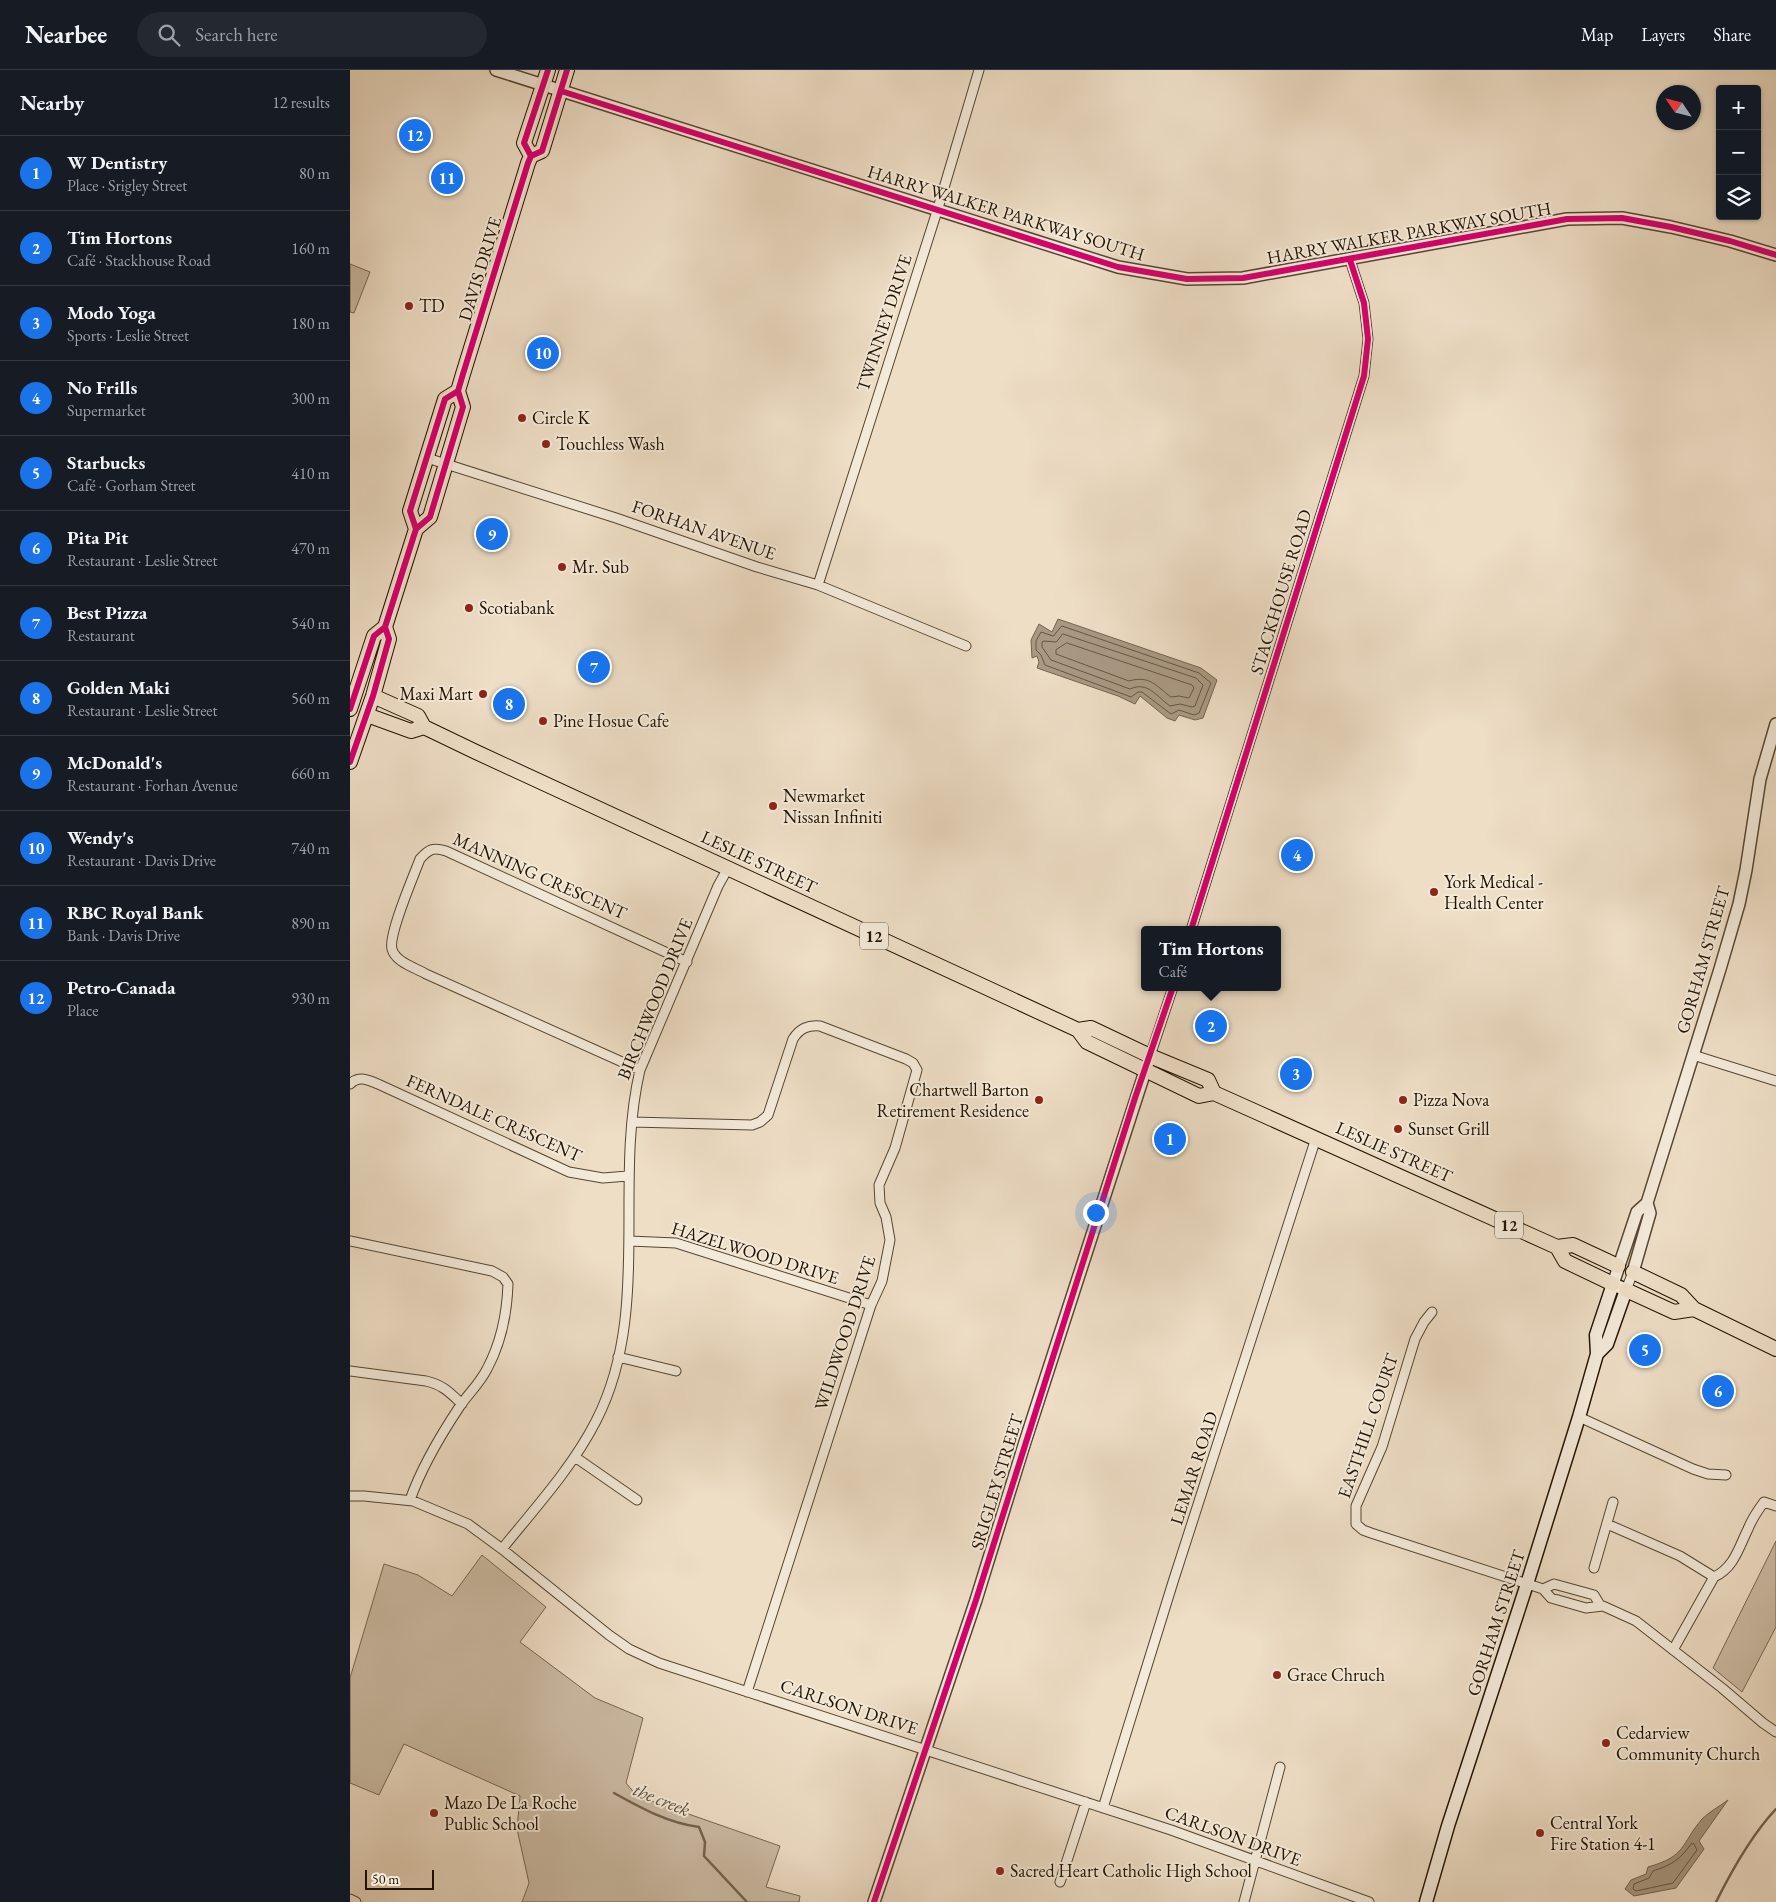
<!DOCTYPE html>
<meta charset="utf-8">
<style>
body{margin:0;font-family:"EB Garamond",serif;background:#242831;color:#f1f3f6}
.controls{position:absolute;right:15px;top:15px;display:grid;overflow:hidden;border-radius:5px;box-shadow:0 1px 4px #0004}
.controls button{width:45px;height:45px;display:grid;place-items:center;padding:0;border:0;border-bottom:1px solid #363941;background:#171b24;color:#f1f3f6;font:25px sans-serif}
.compass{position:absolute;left:1306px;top:15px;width:45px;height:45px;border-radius:50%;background:#171b24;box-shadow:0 1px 4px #0004;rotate:305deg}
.scale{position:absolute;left:15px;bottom:12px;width:69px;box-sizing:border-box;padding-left:5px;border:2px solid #221300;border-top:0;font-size:14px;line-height:18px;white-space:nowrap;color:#221300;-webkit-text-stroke:4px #f4eada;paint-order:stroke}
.you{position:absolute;left:745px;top:1142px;width:18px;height:18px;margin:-12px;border:4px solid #fff;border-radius:50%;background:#1a73e8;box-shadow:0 0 0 8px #1a73e833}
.badge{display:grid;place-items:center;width:32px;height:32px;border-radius:50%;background:#1a73e8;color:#fff;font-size:16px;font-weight:700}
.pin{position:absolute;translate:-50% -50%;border:2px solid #fff;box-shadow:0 1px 5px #0006}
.popup{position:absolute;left:791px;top:856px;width:140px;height:65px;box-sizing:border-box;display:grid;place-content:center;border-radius:5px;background:#171b24;filter:drop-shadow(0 1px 4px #0005);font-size:16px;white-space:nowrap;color:#9ea1a6}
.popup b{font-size:19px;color:#f1f3f6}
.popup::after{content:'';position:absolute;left:50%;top:100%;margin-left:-10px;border:10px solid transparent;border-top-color:#171b24}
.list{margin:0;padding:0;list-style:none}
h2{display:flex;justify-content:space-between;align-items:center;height:65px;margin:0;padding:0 20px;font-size:21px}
h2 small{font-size:16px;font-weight:400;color:#9ea1a6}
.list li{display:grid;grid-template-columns:32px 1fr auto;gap:15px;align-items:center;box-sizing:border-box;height:75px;padding:0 20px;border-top:1px solid #363941}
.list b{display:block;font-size:19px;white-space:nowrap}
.list p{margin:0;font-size:16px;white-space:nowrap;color:#9ea1a6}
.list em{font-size:16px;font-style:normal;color:#9ea1a6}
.icon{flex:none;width:28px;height:28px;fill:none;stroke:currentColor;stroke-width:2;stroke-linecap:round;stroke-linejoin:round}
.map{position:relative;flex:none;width:1426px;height:1832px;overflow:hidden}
header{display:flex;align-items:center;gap:30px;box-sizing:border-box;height:70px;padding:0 25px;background:#171b24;border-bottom:1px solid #363941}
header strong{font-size:24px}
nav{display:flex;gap:28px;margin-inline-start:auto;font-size:18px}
.search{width:350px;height:45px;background:#242831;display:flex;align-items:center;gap:12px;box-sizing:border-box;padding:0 18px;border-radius:28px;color:#9ea1a6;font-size:19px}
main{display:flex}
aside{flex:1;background:#171b24}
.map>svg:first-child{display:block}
</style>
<header>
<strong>Nearbee</strong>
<div class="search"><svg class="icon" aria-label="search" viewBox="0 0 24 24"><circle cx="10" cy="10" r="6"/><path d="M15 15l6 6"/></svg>Search here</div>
<nav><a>Map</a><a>Layers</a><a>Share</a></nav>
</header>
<main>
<aside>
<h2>Nearby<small>12 results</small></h2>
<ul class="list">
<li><span class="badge">1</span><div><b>W Dentistry</b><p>Place · Srigley Street</p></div><em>80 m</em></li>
<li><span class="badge">2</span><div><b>Tim Hortons</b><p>Café · Stackhouse Road</p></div><em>160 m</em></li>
<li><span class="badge">3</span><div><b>Modo Yoga</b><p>Sports · Leslie Street</p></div><em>180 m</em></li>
<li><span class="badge">4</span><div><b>No Frills</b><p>Supermarket</p></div><em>300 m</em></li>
<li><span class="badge">5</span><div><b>Starbucks</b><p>Café · Gorham Street</p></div><em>410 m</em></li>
<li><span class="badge">6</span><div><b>Pita Pit</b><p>Restaurant · Leslie Street</p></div><em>470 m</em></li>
<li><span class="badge">7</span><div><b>Best Pizza</b><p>Restaurant</p></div><em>540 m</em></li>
<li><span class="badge">8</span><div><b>Golden Maki</b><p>Restaurant · Leslie Street</p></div><em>560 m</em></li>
<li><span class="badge">9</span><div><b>McDonald's</b><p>Restaurant · Forhan Avenue</p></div><em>660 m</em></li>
<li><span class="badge">10</span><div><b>Wendy's</b><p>Restaurant · Davis Drive</p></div><em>740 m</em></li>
<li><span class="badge">11</span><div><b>RBC Royal Bank</b><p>Bank · Davis Drive</p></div><em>890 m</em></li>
<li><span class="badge">12</span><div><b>Petro-Canada</b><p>Place</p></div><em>930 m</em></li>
</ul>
</aside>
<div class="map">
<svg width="1426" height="1832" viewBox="0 0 1426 1832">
<rect width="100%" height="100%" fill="#eedec6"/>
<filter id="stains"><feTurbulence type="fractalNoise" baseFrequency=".004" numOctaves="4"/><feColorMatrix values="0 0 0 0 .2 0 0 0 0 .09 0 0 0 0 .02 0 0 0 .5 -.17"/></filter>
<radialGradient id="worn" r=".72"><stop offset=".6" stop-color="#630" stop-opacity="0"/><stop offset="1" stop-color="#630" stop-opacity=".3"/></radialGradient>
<path fill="#cbbba4" stroke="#766752" d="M0 194 20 202 4 243 0 242Z
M1426 1471V1557L1392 1622 1363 1598Z
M132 1485 196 1537 170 1572 245 1628 293 1648 276 1713 287 1726 430 1776 416 1817 450 1826 449 1832H172L179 1813 167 1759 170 1726 54 1674 29 1725 0 1713V1608L34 1494 68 1505 102 1526Z"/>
<path fill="#a99983" stroke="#73634f" d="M708 549 851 598 867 610 853 648 845 650 829 645 825 651 817 648 790 626 785 634 768 626 687 598 689 592 687 586 682 588 681 570 689 554 702 562Z
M1378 1730 1349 1771 1354 1779 1326 1818 1284 1826 1275 1819 1281 1810 1296 1804 1298 1797C1337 1786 1330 1775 1352 1749 1359 1742 1370 1736 1378 1730Z"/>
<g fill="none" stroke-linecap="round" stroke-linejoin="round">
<path stroke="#665642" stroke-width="1" d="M712 556 849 603 861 613 849 643 844 645 829 640 821 644 792 622H788L781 627 695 595 691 585 686 580V571L691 562 703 566Z
M713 564 846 608 853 615 845 636 842 637 830 634 820 636C806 626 798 611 780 619L701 590 692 577V572L694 571 706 572Z
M717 573 842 615 844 618 839 628 829 626 821 627C806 616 800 605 779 611L706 584V580Z
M1344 1774 1347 1780 1323 1813 1286 1821 1283 1819 1284 1814 1299 1808 1303 1801C1321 1795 1330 1790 1341 1774Z"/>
<path stroke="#73634f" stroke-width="2.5" d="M264 1723C291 1738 318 1753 349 1757L355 1772 354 1786 397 1832
M1366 1832C1381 1802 1403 1763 1426 1739"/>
<g stroke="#554632" stroke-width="11">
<path id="minor" d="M77 388 266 448 407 497 468 515 616 576
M468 515 588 138 629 0
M841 860 1014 306 1018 269 1014 233 1000 190
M1343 985 1426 1011
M800 986 823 917
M290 1000 76 904C66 898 45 892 42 879 38 865 64 805 70 789 79 779 83 777 96 781L337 892
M0 1014C9 1005 18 1010 28 1014L219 1102 253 1108 278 1106
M282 1052 402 1055 410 1052 418 1045 443 969C450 958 458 955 470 956L556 989 563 993 567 1000 545 1078 529 1115 530 1133 536 1147 540 1170 532 1211 521 1235 397 1622
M0 1171 142 1201 153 1207 158 1214C157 1243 151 1273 137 1299 130 1313 119 1323 110 1336 90 1366 72 1396 60 1430
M279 1171 326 1173 521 1235
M1276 1220 1283 1202
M1082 1242 1074 1252 1065 1269 1032 1377 1006 1436V1454L1013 1460 1021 1463 1193 1519 1201 1528 1236 1538 1253 1536 1286 1551 1372 1618 1413 1653 1426 1662
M268 1287 326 1301
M0 1301 76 1311C93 1315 99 1322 112 1334
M1229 1347 1343 1399 1358 1404 1376 1405
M225 1387 287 1430
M0 1426H14L63 1431 118 1454 152 1479 259 1565 279 1579 309 1593 821 1760 1019 1832
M1257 1454 1330 1486 1364 1507
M152 1479C185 1438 222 1398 246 1351 302 1242 263 1115 290 1000L368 816 378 798
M1244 1498 1263 1432
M1193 1519 1204 1514 1244 1525 1250 1535
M1323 1580 1364 1507C1384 1498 1389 1477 1398 1459 1402 1449 1408 1440 1414 1432L1426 1436
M753 1738 823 1512 966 1068
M710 1812 736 1732
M0 1829 6 1832
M894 1832 930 1697"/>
</g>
<g stroke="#554632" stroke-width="14">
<path id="tertiary" d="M146 0 768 197 837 209 893 208 1217 149 1272 148 1321 157 1380 171 1426 185
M1283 1202 1300 1143 1297 1133
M1263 1214 1287 1142 1297 1133 1370 899 1389 834 1396 800 1410 709 1426 654
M524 1832 626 1530 674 1375 800 986"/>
</g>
<g stroke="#221300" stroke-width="15">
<path id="secondary" d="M1076 1832 1098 1756 1177 1514 1229 1347 1247 1284 1246 1265 1263 1214 1276 1220 1257 1274 1247 1284"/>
</g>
<g stroke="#221300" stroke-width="16">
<path id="primary" d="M181 86 174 73 198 0
M66 459 80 447 113 337 108 321 113 304 178 93 181 86 192 81 217 0
M23 626 68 646 74 657 126 682 728 960 737 972 849 1026 864 1023 1207 1177 1223 1175 1268 1196
M0 639 24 566 35 557 66 459 60 441 95 329 108 321
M17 645 61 661 74 657
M0 692 23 626 39 569 35 557
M728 960 741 958 800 986 858 1010 864 1023
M1207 1177 1215 1191 1263 1214
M1283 1202 1331 1225 1344 1239 1426 1279
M1276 1220 1324 1242 1344 1239"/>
</g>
<use href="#minor" stroke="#f4eada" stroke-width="9"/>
<use href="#tertiary" stroke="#f4eada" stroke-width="11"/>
<use href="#secondary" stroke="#f4eada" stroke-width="12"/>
<use href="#primary" stroke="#eedec6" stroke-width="14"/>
<g stroke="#f4eada" stroke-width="9">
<path id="cycleway" d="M211 21 768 197 837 209 893 208 1217 149 1272 148 1321 157 1380 171 1426 185
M181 86 174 73 198 0
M66 459 80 447 113 337 108 321 113 304 178 93 181 86 192 81 217 0
M0 639 24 566 35 557 66 459 60 441 95 329 108 321
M0 692 23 626 39 569 35 557
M841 860 1014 306 1018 269 1014 233 1000 190
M524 1832 626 1530 785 1028 823 917"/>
</g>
<use href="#cycleway" stroke="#d6006c" stroke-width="6"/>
</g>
<g fill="#8f2418" stroke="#f4eada" stroke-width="2">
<circle cx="59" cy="236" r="5"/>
<circle cx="172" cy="348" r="5"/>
<circle cx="196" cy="374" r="5"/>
<circle cx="212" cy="497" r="5"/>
<circle cx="119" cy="538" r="5"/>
<circle cx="133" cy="624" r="5"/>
<circle cx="193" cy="651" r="5"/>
<circle cx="423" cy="736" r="5"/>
<circle cx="1084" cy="822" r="5"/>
<circle cx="689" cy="1030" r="5"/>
<circle cx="1053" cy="1030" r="5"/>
<circle cx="1048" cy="1059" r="5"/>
<circle cx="927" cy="1605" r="5"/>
<circle cx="1256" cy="1673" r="5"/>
<circle cx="84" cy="1743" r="5"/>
<circle cx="1190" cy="1763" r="5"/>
<circle cx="650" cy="1801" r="5"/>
</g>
<g text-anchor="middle" stroke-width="4" stroke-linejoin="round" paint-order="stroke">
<g fill="#f4eada" stroke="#615441" stroke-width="1">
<rect x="510" y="852.5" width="28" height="27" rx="4"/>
<rect x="1145" y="1141.5" width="28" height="27" rx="4"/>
</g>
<g font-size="16" font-weight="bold" fill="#221300">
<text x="524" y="872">12</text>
<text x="1159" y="1161">12</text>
</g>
<g font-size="18" fill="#221300" stroke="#f4eada">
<text transform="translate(656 143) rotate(17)" y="6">HARRY WALKER PARKWAY SOUTH</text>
<text transform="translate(1059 163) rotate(-10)" y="6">HARRY WALKER PARKWAY SOUTH</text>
<text transform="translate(130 199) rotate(-73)" y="6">DAVIS DRIVE</text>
<text transform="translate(534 253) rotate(-72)" y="6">TWINNEY DRIVE</text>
<text transform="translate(354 460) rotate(19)" y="6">FORHAN AVENUE</text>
<text transform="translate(931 522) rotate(-73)" y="6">STACKHOUSE ROAD</text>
<text transform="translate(409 792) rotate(25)" y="6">LESLIE STREET</text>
<text transform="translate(190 806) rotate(24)" y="6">MANNING CRESCENT</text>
<text transform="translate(1353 890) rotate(-74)" y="6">GORHAM STREET</text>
<text transform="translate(305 929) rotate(-68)" y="6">BIRCHWOOD DRIVE</text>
<text transform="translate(144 1048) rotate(24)" y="6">FERNDALE CRESCENT</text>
<text transform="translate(1044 1082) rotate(24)" y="6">LESLIE STREET</text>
<text transform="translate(405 1183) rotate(17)" y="6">HAZELWOOD DRIVE</text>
<text transform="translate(495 1263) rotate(-72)" y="6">WILDWOOD DRIVE</text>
<text transform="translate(1018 1356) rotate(-71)" y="6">EASTHILL COURT</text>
<text transform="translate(844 1398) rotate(-72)" y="6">LEMAR ROAD</text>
<text transform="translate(647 1412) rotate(-73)" y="6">SRIGLEY STREET</text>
<text transform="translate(1146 1553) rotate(-72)" y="6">GORHAM STREET</text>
<text transform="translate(499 1637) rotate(18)" y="6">CARLSON DRIVE</text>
<text transform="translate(883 1766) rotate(20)" y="6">CARLSON DRIVE</text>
</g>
<g font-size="18" fill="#221300" stroke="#f4eada" text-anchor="start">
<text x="69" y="242">TD</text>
<text x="182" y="354">Circle K</text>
<text x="206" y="380">Touchless Wash</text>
<text x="222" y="503">Mr. Sub</text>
<text x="129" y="544">Scotiabank</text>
<text x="123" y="630" text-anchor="end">Maxi Mart</text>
<text x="203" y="657">Pine Hosue Cafe</text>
<text x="433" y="732">Newmarket<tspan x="433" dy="21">Nissan Infiniti</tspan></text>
<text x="1094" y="818">York Medical -<tspan x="1094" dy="21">Health Center</tspan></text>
<text x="679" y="1026" text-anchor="end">Chartwell Barton<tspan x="679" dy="21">Retirement Residence</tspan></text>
<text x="1063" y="1036">Pizza Nova</text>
<text x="1058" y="1065">Sunset Grill</text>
<text x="937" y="1611">Grace Chruch</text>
<text x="1266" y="1669">Cedarview<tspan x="1266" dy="21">Community Church</tspan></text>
<text x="94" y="1739">Mazo De La Roche<tspan x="94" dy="21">Public School</tspan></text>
<text x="1200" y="1759">Central York<tspan x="1200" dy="21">Fire Station 4-1</tspan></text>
<text x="660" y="1807">Sacred Heart Catholic High School</text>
</g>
<g font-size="19" font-style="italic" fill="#5f4f3b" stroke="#f4eada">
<text transform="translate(312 1729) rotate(22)" y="7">the creek</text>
</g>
</g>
<rect width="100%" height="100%" filter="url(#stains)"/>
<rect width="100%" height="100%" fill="url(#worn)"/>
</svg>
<div class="controls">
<button>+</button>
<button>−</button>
<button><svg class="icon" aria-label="layers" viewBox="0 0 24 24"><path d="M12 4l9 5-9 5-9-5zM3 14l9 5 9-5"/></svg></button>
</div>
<svg class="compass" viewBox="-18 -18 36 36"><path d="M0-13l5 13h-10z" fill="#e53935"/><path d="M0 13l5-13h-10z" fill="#9ea1a6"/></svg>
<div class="scale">50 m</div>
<div class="you"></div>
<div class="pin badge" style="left:820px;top:1069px">1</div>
<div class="pin badge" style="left:861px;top:956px">2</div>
<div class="popup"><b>Tim Hortons</b>Café</div>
<div class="pin badge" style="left:946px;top:1004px">3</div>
<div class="pin badge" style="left:947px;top:785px">4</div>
<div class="pin badge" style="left:1295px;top:1280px">5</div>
<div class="pin badge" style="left:1368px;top:1321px">6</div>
<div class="pin badge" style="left:244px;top:597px">7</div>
<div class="pin badge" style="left:159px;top:634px">8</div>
<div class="pin badge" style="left:142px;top:464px">9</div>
<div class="pin badge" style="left:193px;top:283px">10</div>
<div class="pin badge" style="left:97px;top:108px">11</div>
<div class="pin badge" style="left:65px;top:65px">12</div>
</div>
</main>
